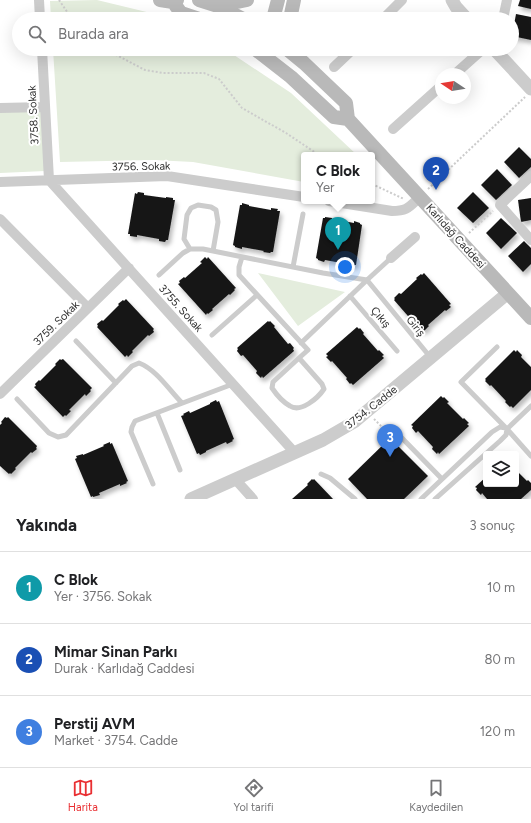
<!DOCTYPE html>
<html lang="tr">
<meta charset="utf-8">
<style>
body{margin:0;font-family:Figtree,sans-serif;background:#f6f6f6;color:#202124}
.controls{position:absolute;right:12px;bottom:12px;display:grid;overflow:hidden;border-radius:4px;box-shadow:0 4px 16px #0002}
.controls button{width:36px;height:36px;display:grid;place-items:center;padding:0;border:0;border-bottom:1px solid #e0e0e0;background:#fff;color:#202124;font:20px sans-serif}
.compass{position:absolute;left:435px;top:68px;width:36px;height:36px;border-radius:50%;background:#fff;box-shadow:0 4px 16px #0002;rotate:282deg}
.you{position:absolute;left:345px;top:267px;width:14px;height:14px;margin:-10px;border:3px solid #fff;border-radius:50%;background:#1a73e8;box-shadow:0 0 0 6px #1a73e833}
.badge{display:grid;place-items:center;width:26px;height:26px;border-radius:50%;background:#e92f32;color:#fff;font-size:13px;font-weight:700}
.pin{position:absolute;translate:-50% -33px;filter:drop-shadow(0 1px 2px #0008)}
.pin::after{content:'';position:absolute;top:21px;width:14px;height:12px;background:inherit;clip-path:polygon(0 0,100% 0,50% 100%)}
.popup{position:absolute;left:301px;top:152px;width:74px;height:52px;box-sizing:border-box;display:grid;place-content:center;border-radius:4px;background:#fff;filter:drop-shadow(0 1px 3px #0005);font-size:13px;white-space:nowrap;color:#757577}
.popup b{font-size:15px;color:#202124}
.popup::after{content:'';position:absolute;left:50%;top:100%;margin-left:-8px;border:8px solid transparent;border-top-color:#fff}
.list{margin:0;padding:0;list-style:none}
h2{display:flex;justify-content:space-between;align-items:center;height:52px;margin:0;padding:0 16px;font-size:17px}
h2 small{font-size:13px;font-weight:400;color:#757577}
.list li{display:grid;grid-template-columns:26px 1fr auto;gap:12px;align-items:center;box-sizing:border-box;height:72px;padding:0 16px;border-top:1px solid #e0e0e0}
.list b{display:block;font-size:15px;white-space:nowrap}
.list p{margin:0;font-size:13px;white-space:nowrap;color:#757577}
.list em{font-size:13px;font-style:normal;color:#757577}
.icon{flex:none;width:22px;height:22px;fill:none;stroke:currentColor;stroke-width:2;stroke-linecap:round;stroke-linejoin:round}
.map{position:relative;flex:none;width:531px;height:499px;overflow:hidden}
.search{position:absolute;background:#fff;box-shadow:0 4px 16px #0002;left:12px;right:12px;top:12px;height:44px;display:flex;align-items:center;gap:10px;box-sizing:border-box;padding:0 14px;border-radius:22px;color:#757577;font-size:15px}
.sheet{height:268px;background:#fff}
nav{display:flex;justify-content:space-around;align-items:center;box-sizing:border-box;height:56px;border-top:1px solid #e0e0e0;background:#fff;font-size:11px;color:#757577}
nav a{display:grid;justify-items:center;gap:2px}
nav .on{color:#e92f32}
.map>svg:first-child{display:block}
</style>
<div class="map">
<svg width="531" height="499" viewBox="0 0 531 499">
<defs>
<filter id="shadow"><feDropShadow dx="2.5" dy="4" stdDeviation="2" flood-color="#0004"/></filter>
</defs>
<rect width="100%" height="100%" fill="#fff"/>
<path fill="#e4eddd" d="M97 0 159 15 167 19H51L50 1Z
M53 49H225L291 93 357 155H304V182L193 162 154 160 60 162Z
M42 110 45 171 0 173V111Z
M258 273 345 292 298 326Z"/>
<path fill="#161616" filter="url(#shadow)" d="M520 0H531V9L518 6Z
M516 14 531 17V40L512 36Z
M519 147 531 159V167L519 178 504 162Z
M497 169 512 185 496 200 481 185Z
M138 192 144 193V195L166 198V197L173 198V200H175L168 240H166L165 242 159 241V239L137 235V237L130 236V234H128L135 193 137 194Z
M473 192 489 208 473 223 457 208Z
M531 198V220L521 222 518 200Z
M242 203 249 205V206L271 210V208L278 209 277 211H280L273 252H271L270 253 263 252 264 251 242 247V249L235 247V246L233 245 240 205H242Z
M325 217 332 218V219L354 223V221L360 223V224L362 225 356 265H353V266L346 265 347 264 325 260 324 262 318 260V259L316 258 323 218H325Z
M501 218 517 233 501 249 486 233Z
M524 241 531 248V264L523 272 508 256Z
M205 257 207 259 208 257 236 288 234 289 235 290 230 295 229 294 212 309 213 310 208 314 207 313 206 315 178 284 180 283 179 281 184 277 185 278 202 263 200 262Z
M424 273 451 304 449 305 451 307 446 311 445 310 428 325 429 326 424 331 423 329 421 331 394 300 395 299 394 298 399 293 401 294 417 279 416 278 421 274 422 275Z
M126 299 154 329 153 330 154 332 149 336 148 335 132 351 133 352 128 357 127 355 125 357 97 327 98 326 97 324 102 320 103 321 119 305 118 304 123 300 124 301Z
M268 321 269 322 270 321 275 326 274 327 288 344 290 343 294 348 293 349 294 351 263 378 262 376 261 378 256 373 257 371 243 355 241 356 237 351 238 349 237 348Z
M357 327 359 329 360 328 364 333 363 334 378 351 379 350 384 355 382 356 384 358 353 385 351 383 350 384 346 379 347 378 332 361 331 362 326 357 328 356 326 354Z
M514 350 516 352 517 350 522 355 521 357 531 367V390L513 408 511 406 510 407 505 402 506 401 491 385 490 386 485 381 486 380 485 379Z
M60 359 61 360 63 359 92 388 90 390 91 391 86 396 85 394 69 410 71 411 66 416 65 415 63 417 34 387 36 386 35 384 39 380 40 381 56 365 55 364Z
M441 396 443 398 444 397 449 402 447 403 463 419 464 418 469 423 467 424 469 426 439 454 438 452 437 454 432 449 433 447 418 431 416 433 412 428 413 426 411 425Z
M216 400 217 402 219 401 234 439 232 440 233 441 227 444 226 442 206 451V452L200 455 199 453 197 454 181 416 184 415 183 414 189 411 190 413 210 404V403Z
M5 417 7 418 8 417 37 446 36 448 37 449 32 453 31 452 15 468 16 469 11 474 10 473 9 474 0 466V425L2 423 1 422Z
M390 438 428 476 404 499H367L348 479Z
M110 442V444L112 443 128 481 126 482 127 483 120 486V484L99 493 100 495 93 497V496L91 497 75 459 77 458 76 456 83 454V455L104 446 103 445Z
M516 470 527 481 528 480 531 483V490L521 499H487L482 493 481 495 476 490 477 488 475 487 486 477V484H516Z
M312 479 313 480 314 479 333 499H292L308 485 307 484Z"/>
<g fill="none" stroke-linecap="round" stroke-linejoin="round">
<path stroke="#ccc" stroke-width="2" stroke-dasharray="2 2" stroke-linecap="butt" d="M59 0 72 19
M105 49 145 70 163 73H204L219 79 242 108 286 133 319 155
M372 184 404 199
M428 189 525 97
M469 233 493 211
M374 419 392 437"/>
<path stroke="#ccc" stroke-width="5" d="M190 249 184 239 187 215 191 208 198 205 211 207 216 210 218 222 213 251
M242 257 239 267V275L308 350 299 358 322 384 324 389C318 398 301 413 290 406 283 402 276 394 272 388L273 382 299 358
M293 267 303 214
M159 275 183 253 190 249H203L323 273 367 280 391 258
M350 296 397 351
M212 335 257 295
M76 341 116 383
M301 343 367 280 431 358
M497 347 461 382 507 429 531 456
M17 399 49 433 58 437 66 435 132 366 139 363C157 370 169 390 182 403
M157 413 180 470
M399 435 442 479
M321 474 330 478 355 499
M153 484 131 432 132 427 135 421 233 384
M421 499 492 432 500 427 506 428
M435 499 500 441 506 435 507 429 531 406"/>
<path stroke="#ccc" stroke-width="10" d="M39 0 40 19
M383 19 402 0
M503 19 507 0
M42 49 49 180 295 453
M334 67 353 49
M455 74 483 49
M0 108 45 107
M393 129 441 86
M531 176 500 205 531 240
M0 182 167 176 304 197
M329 201 392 211C408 211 409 207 420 197
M0 219 88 308
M391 258 415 237
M0 394 129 268
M235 479 253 499"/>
<path stroke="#ccc" stroke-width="13" d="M452 0 456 7 467 19
M494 49 531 89
M191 499 323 440 354 422 508 293"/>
<path stroke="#b9b9b9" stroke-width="14" d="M160 0 173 2
M177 0 173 2 181 13 199 19
M199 0 218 6 243 19
M218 6 247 0
M273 19 278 0
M290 19 294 0
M255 49 291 77 334 117 348 119 346 103 304 63 287 49
M348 119 531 318"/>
</g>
<g text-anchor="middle" stroke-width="4" stroke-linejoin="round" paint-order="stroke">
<g font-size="11" fill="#2f2f2f" stroke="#fff">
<text transform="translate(33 115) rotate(-93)" y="4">3758. Sokak</text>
<text transform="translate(141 166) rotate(-1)" y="4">3756. Sokak</text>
<text transform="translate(456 236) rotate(48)" y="4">Karlıdağ Caddesi</text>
<text transform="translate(181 308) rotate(48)" y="4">3755. Sokak</text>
<text transform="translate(381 317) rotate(49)" y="4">Çıkış</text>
<text transform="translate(56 323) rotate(-44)" y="4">3759. Sokak</text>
<text transform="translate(416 326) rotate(51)" y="4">Giriş</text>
<text transform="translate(371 407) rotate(-38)" y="4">3754. Cadde</text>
</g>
</g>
</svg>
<div class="controls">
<button><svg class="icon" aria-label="layers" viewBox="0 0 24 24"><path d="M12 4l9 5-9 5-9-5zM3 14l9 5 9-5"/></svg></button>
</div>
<svg class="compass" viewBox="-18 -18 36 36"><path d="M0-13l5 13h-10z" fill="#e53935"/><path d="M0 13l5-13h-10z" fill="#757577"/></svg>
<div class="you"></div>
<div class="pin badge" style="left:338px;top:250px;background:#0f9aa8">1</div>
<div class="popup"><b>C Blok</b>Yer</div>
<div class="pin badge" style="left:436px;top:190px;background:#1a4fb4">2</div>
<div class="pin badge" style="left:390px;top:457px;background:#3f7fe0">3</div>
<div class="search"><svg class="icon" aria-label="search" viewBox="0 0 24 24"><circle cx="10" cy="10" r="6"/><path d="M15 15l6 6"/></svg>Burada ara</div>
</div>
<section class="sheet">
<h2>Yakında<small>3 sonuç</small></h2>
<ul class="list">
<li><span class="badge" style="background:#0f9aa8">1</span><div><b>C Blok</b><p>Yer · 3756. Sokak</p></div><em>10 m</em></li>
<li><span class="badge" style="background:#1a4fb4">2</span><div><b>Mimar Sinan Parkı</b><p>Durak · Karlıdağ Caddesi</p></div><em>80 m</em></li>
<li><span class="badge" style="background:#3f7fe0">3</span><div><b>Perstij AVM</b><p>Market · 3754. Cadde</p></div><em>120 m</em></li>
</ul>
</section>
<nav>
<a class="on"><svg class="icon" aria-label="map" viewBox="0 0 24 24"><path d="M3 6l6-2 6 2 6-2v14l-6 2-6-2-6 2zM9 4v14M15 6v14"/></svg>Harita</a>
<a><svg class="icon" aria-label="directions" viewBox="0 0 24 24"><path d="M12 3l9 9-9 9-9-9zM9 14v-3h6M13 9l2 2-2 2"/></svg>Yol tarifi</a>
<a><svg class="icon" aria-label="saved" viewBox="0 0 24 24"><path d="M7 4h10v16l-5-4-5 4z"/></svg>Kaydedilen</a>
</nav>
